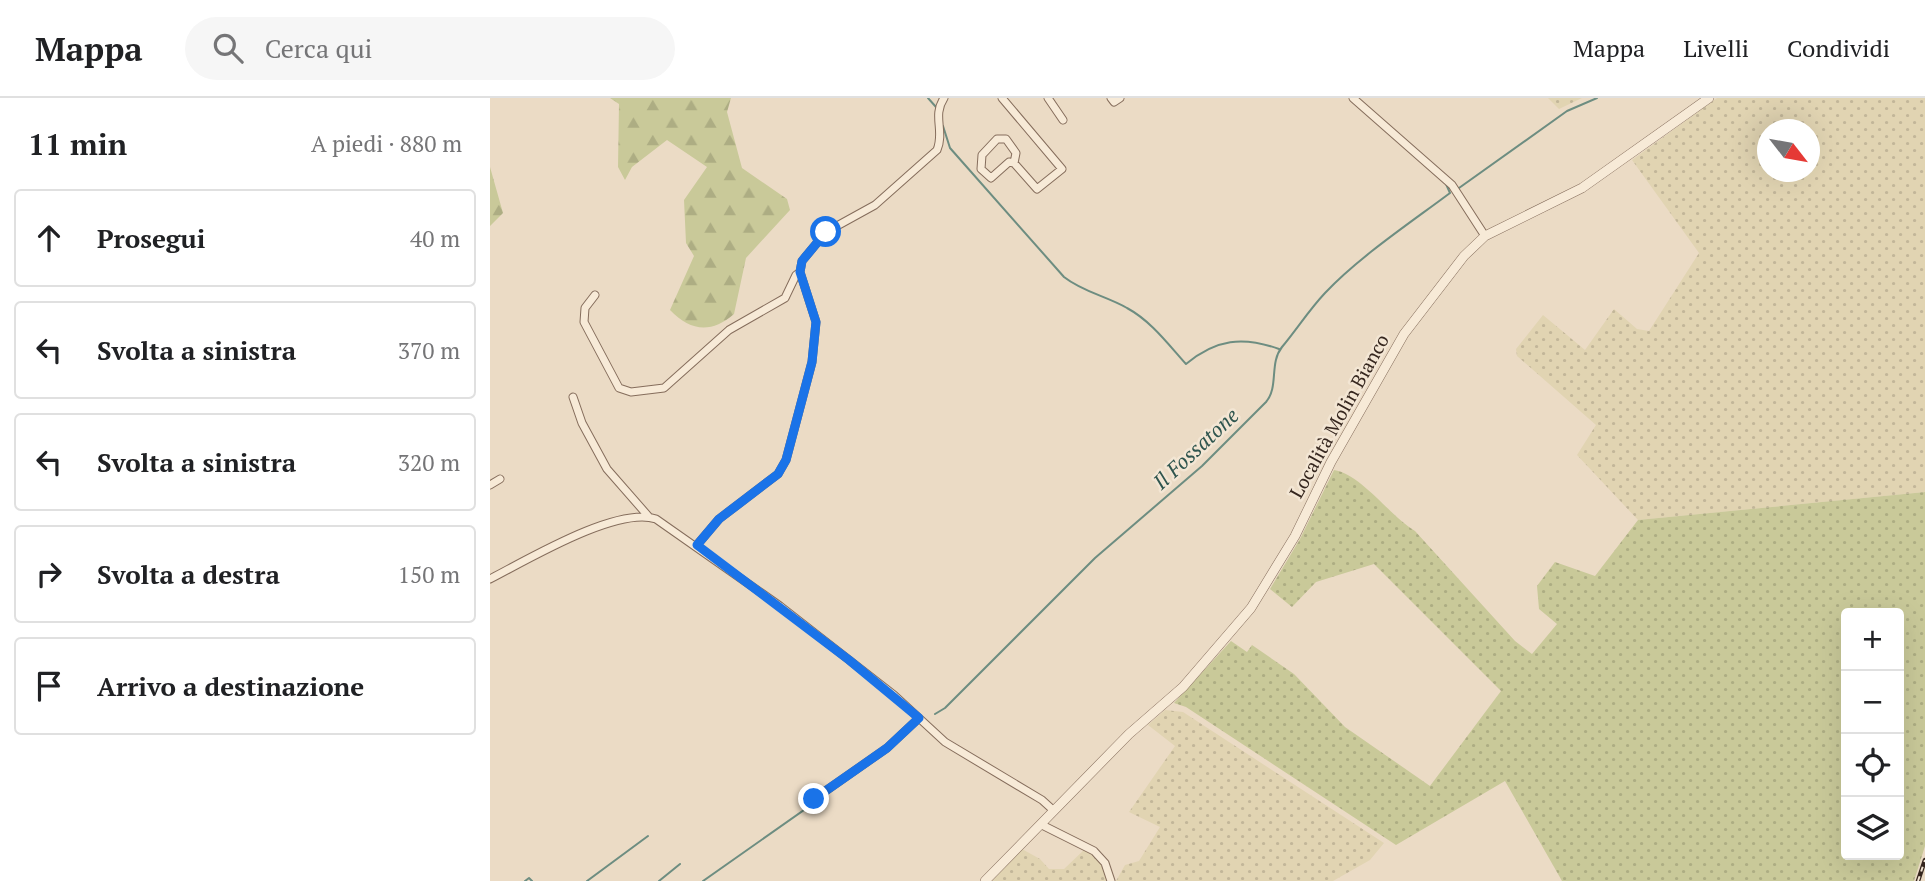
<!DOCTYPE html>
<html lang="it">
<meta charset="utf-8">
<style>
body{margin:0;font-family:"PT Serif",serif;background:#f6f6f6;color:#202124}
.controls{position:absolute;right:21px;bottom:21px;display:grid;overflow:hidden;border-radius:7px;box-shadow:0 7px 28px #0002}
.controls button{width:63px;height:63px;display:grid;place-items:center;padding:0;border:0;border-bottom:2px solid #e0e0e0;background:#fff;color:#202124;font:35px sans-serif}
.compass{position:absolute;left:1267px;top:21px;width:63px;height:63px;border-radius:50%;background:#fff;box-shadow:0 7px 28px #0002;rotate:121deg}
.stop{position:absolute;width:21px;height:21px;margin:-16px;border:5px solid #1a73e8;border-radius:50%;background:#fff}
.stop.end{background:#1a73e8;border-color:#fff;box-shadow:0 2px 7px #0008}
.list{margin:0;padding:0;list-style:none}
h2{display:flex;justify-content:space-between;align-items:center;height:91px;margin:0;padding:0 28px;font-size:30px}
h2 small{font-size:23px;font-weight:400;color:#757577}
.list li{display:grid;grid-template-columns:46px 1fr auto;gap:21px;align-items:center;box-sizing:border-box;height:98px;margin:0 14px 14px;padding:0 14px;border:2px solid #e0e0e0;border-radius:7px}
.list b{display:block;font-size:26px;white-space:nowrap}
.list em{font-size:23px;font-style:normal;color:#757577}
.icon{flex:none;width:38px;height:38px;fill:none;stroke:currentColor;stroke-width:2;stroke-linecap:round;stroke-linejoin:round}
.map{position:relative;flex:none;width:1435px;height:783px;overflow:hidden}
header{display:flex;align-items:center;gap:42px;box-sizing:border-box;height:98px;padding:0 35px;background:#fff;border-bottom:2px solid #e0e0e0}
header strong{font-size:33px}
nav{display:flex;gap:38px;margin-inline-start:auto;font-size:24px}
.search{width:490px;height:63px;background:#f6f6f6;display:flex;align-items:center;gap:18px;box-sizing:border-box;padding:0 24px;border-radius:38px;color:#757577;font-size:26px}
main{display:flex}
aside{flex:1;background:#fff}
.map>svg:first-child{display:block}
</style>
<header>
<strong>Mappa</strong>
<div class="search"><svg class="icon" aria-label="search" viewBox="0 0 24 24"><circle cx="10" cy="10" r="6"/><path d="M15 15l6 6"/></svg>Cerca qui</div>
<nav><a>Mappa</a><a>Livelli</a><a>Condividi</a></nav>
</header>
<main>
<aside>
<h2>11 min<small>A piedi · 880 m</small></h2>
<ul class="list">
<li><svg class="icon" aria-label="ahead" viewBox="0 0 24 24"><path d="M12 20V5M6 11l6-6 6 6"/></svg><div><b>Prosegui</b></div><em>40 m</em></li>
<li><svg class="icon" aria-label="left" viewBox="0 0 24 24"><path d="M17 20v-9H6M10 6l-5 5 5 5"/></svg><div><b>Svolta a sinistra</b></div><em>370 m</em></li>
<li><svg class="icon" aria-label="left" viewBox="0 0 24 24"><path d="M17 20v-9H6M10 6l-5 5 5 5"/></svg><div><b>Svolta a sinistra</b></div><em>320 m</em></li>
<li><svg class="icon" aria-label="right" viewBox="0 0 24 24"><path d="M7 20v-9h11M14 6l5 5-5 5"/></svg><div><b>Svolta a destra</b></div><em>150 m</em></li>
<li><svg class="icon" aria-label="arrive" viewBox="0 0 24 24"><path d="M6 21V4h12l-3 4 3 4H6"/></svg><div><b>Arrivo a destinazione</b></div></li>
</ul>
</aside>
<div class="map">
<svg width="1435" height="783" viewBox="0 0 1435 783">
<defs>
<pattern id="farmland-dots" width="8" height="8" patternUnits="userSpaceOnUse" patternTransform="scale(1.75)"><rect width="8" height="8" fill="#e1d4b2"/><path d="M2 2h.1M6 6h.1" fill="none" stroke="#c2b699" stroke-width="1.8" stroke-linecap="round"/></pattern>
<pattern id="grass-dots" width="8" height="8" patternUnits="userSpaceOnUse" patternTransform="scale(1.75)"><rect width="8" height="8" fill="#c9c999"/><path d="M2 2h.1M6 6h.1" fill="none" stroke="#adad83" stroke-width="1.8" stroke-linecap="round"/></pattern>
<pattern id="forest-firs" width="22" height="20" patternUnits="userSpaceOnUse" patternTransform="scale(1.75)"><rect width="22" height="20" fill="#c9c999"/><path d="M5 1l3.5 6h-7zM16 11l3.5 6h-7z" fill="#adad83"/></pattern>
</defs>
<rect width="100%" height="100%" fill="#ebdbc5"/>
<path fill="url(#farmland-dots)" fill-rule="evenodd" d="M1058 0H1092L1069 11Z
M1227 0H1435V394L1148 422 1087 357 1106 327 1027 258 1026 251 1053 217 1095 252 1124 211 1147 231 1159 233 1209 155 1142 62ZM1278 32H1320V74H1278Z
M675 612 693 614 894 745 880 762 843 783H626L635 767 649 763 670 729 639 714 685 648 658 627Z
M596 750 612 766 618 783H502L532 751 550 761 559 771H574Z"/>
<path fill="url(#grass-dots)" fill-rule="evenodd" d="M844 372C871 376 900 418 925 433L1025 543 1042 556 1067 526 1049 511 1047 488 1065 464 1105 478 1148 422 1435 394V748L1424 783H1072L1015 683 906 747 696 609 684 605 741 543 757 554 762 547 804 576 855 629 940 688 1011 593 884 466 826 484 802 509 780 491 810 441ZM1356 515H1409V757H1356Z"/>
<path fill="url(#forest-firs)" d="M120 0H241L237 14 252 70 297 101 300 112 256 160 244 216C221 236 200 233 180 212L204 158 196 145 194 102 217 69 177 42 142 69 135 82 128 69 129 6Z
M0 69 13 115 0 128Z"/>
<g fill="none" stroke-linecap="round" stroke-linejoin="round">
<path stroke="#6d8d81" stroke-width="2" d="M438 0 446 9
M453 28 460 50 574 179C593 194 616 198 637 210 661 223 678 246 696 266 726 241 753 238 789 251
M969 90 1077 13 1107 0
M445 616 455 610 605 460 712 368 776 304C789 289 779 265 792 249 807 231 819 212 835 195 869 159 920 125 960 95L956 86
M35 783 39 780 42 783
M97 783 158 738
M169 783 190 766
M213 783 398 653"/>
<g stroke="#856d5c" stroke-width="9">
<path id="minor" d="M512 0 572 71 547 91 524 65
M558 0 573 22
M621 0 624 4 630 0
M863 0 962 87 995 138
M507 41H516L526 55 524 65 519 64 501 80 491 71 492 57Z
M105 197 95 210 94 224 129 290 141 294 174 290 239 232 295 200 306 177 310 174
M83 299 92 325 117 371 159 419
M0 387 10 381
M207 447 229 421 288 376 296 362 322 264 326 224 310 174 312 163 336 134 385 107 447 52C455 33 442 18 454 0
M0 481C37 462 127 408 166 421L290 508 404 597 455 644 552 702 563 712
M324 701 397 650 429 620
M552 727 604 753 615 765 621 783"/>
</g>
<g stroke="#856d5c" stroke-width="10">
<path id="tertiary" d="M495 783 639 636 693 589 761 510 805 438 841 364 914 236 974 158 995 138 1092 90 1219 0"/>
</g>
<use href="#minor" stroke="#f7ead7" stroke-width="7"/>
<use href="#tertiary" stroke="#f7ead7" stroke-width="9"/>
<g stroke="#36271f" stroke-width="4.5">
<path id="rail" d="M1428 783 1435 762"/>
</g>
<use href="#rail" stroke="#f3e6d4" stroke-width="2" stroke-dasharray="5" stroke-linecap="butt"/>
</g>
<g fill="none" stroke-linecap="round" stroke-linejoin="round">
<path stroke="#1a73e8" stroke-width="9" d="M324 701 397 650 429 620 359 562 207 447 229 421 288 376 296 362 322 264 326 224 310 174 312 163 336 134"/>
</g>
<g text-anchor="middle" stroke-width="5" stroke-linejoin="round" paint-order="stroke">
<g font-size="19" fill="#36271f" stroke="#f3e6d4">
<text transform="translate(849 318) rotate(-61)" y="7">Località Molin Bianco</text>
</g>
<g font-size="21" font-style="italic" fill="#2f554e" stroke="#f3e6d4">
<text transform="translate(706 351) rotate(-43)" y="7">Il Fossatone</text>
</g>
</g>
</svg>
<div class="controls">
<button>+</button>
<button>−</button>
<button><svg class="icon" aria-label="locate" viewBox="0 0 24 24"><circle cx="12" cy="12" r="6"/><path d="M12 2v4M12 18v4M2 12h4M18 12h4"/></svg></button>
<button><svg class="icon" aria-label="layers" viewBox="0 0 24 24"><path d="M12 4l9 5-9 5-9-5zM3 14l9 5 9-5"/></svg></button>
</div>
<svg class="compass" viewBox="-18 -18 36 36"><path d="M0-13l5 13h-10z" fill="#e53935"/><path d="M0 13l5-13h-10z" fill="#757577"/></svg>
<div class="stop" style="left:336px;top:134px"></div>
<div class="stop end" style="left:324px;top:701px"></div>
</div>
</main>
